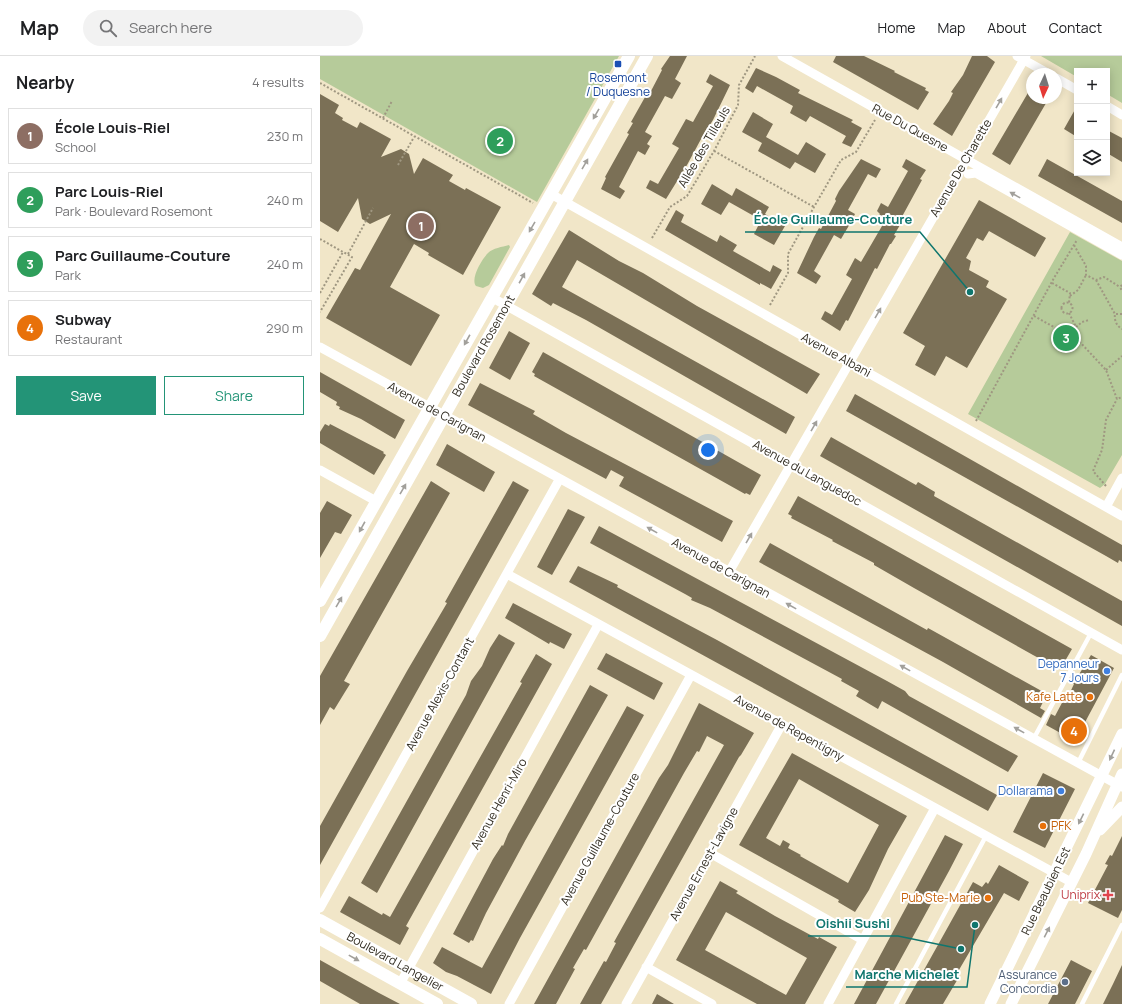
<!DOCTYPE html>
<meta charset="utf-8">
<style>
body{margin:0;font-family:Manrope,sans-serif;background:#f2f2f2;color:#202124}
.controls{position:absolute;right:12px;top:12px;display:grid;overflow:hidden;border-radius:0px;box-shadow:0 2px 10px #0003}
.controls button{width:36px;height:36px;display:grid;place-items:center;padding:0;border:0;border-bottom:1px solid #e0e0e0;background:#fff;color:#202124;font:20px sans-serif}
.compass{position:absolute;left:706px;top:12px;width:36px;height:36px;border-radius:50%;background:#fff;box-shadow:0 2px 10px #0003;rotate:184deg}
.you{position:absolute;left:388px;top:394px;width:14px;height:14px;margin:-10px;border:3px solid #fff;border-radius:50%;background:#1a73e8;box-shadow:0 0 0 6px #1a73e833}
.badge{display:grid;place-items:center;width:26px;height:26px;border-radius:50%;background:#239477;color:#fff;font-size:13px;font-weight:700}
.pin{position:absolute;translate:-50% -50%;border:2px solid #fff;box-shadow:0 1px 4px #0006}
.list{margin:0;padding:0;list-style:none}
h2{display:flex;justify-content:space-between;align-items:center;height:52px;margin:0;padding:0 16px;font-size:17px}
h2 small{font-size:13px;font-weight:400;color:#757577}
.list li{display:grid;grid-template-columns:26px 1fr auto;gap:12px;align-items:center;box-sizing:border-box;height:56px;margin:0 8px 8px;padding:0 8px;border:1px solid #e0e0e0;border-radius:0px}
.list b{display:block;font-size:15px;white-space:nowrap}
.list p{margin:0;font-size:13px;white-space:nowrap;color:#757577}
.list em{font-size:13px;font-style:normal;color:#757577}
.actions{display:flex;gap:8px;padding:12px 16px}
.actions a{flex:1;padding:9px 0;border:1px solid #239477;border-radius:0px;text-align:center;font-size:14px;color:#239477}
.actions .main{background:#239477;color:#fff}
.icon{flex:none;width:22px;height:22px;fill:none;stroke:currentColor;stroke-width:2;stroke-linecap:round;stroke-linejoin:round}
.map{position:relative;flex:none;width:802px;height:948px;overflow:hidden}
header{display:flex;align-items:center;gap:24px;box-sizing:border-box;height:56px;padding:0 20px;background:#fff;border-bottom:1px solid #e0e0e0}
header strong{font-size:19px}
nav{display:flex;gap:22px;margin-inline-start:auto;font-size:14px}
.search{width:280px;height:36px;background:#f2f2f2;display:flex;align-items:center;gap:10px;box-sizing:border-box;padding:0 14px;border-radius:22px;color:#757577;font-size:15px}
main{display:flex}
aside{flex:1;background:#fff}
.map>svg:first-child{display:block}
</style>
<header>
<strong>Map</strong>
<div class="search"><svg class="icon" aria-label="search" viewBox="0 0 24 24"><circle cx="10" cy="10" r="6"/><path d="M15 15l6 6"/></svg>Search here</div>
<nav><a>Home</a><a>Map</a><a>About</a><a>Contact</a></nav>
</header>
<main>
<aside>
<h2>Nearby<small>4 results</small></h2>
<ul class="list">
<li><span class="badge" style="background:#8d6e63">1</span><div><b>École Louis-Riel</b><p>School</p></div><em>230 m</em></li>
<li><span class="badge" style="background:#2e9e5b">2</span><div><b>Parc Louis-Riel</b><p>Park · Boulevard Rosemont</p></div><em>240 m</em></li>
<li><span class="badge" style="background:#2e9e5b">3</span><div><b>Parc Guillaume-Couture</b><p>Park</p></div><em>240 m</em></li>
<li><span class="badge" style="background:#e8710a">4</span><div><b>Subway</b><p>Restaurant</p></div><em>290 m</em></li>
</ul>
<div class="actions"><a class="main">Save</a><a>Share</a></div>
</aside>
<div class="map">
<svg width="802" height="948" viewBox="0 0 802 948">
<rect width="100%" height="100%" fill="#f1e6c8"/>
<path fill="#b6cb9a" d="M0 0H299L217 146 0 23Z
M721 0H802V47L787 38V15H757V21Z
M750 176 802 205V399L785 428 780 432 648 358Z
M189 189 190 191 169 229 163 232 156 230C150 223 162 203 168 197 173 192 182 191 189 189Z"/>
<path fill="#7b7056" fill-rule="evenodd" d="M350 0H367L355 23 361 27 352 43 345 40 325 76 332 80 327 88 330 90 325 99 318 95 299 131 305 135 300 143 281 133 286 122 285 121 309 78 307 77 313 67 311 66 329 34 331 35 342 14 341 13Z
M516 0H544L575 15 574 16 606 32 605 34 609 36 598 54 513 6Z
M652 0H667L675 6 632 80 613 68 629 45 633 37 631 36 643 19Z
M436 12 456 21 480 34 478 37 533 64 531 66 542 72 531 91 522 87 526 80 490 60 486 66 470 57 473 50 437 30 433 37 425 32Z
M390 18 410 29 393 64 388 72H387L367 109 346 143 326 132 330 124 338 128 359 92 352 88 366 63 373 66 393 30 386 26Z
M712 30V42H729L690 109 672 98Z
M0 38 19 49 15 57 23 62 22 64 37 72 40 66 71 83 61 101 81 93 89 98 94 118 103 102 133 119 129 125 145 134 146 132 181 151 143 219 108 199 109 197 94 188 70 231 120 259 91 310 6 262 35 212 40 214 71 158 50 168 42 163 38 142 18 176 0 165Z
M757 50V81L744 73Z
M433 56 453 68 446 81 478 99 486 86 506 98 495 117 475 106 470 113 438 95 442 87 422 76Z
M787 74 802 82V106L787 97Z
M541 103 561 113 556 122 548 118 528 154 535 158 531 166 521 183 514 179 494 215 501 220 496 228 477 217 494 181 499 172 501 173 516 145 515 143 519 135Z
M586 103 606 114 600 123 602 124 578 168 580 169 574 179 576 180 571 188H570L557 213 555 212 528 265 526 264 520 275 501 263 505 255 512 259 532 223 526 219 535 202 541 206 562 170 555 166 560 158 557 155 561 147 568 151 588 115 582 111Z
M727 103 802 145V167L718 120Z
M392 128 412 140 416 132 449 151 445 158 465 170 454 189 434 178 441 164 409 146 401 159 381 148Z
M659 144 726 182 715 201 669 175 663 185 657 182 646 202 651 205 649 214 669 225 666 231 687 243 647 312 626 300 615 320 595 309 605 290 583 277Z
M356 154 364 159 361 166 397 186 400 179 417 189 413 195 450 216 453 209 462 214 451 233 440 227V229L345 174Z
M249 174 299 205 323 217 377 250 500 318 487 338 257 204 242 231 475 361 466 378 266 264 233 247 231 250 212 238Z
M189 275 210 287 190 324 169 312Z
M223 296 441 419 430 439 426 437 425 438 214 320 215 318 212 316Z
M0 316 85 364 75 383 41 363 19 353 20 351 16 349 17 346 0 336Z
M160 327 215 355 213 358 246 377 413 465 402 486 299 430 304 421 291 414 286 423 148 349Z
M535 338 802 489V506L799 504 798 507 786 500 526 355Z
M5 368 9 370 10 368 64 396 63 397 66 399 54 419 0 387V376Z
M511 381 596 429 598 426 615 436 614 440 802 545V570L500 400Z
M127 388 175 416 164 436 116 409Z
M111 425 130 437 24 625 30 628 25 636 14 654 10 651 0 669V620Z
M193 425 209 434 0 809V770L87 615 127 547 125 546Z
M478 440 752 593 741 612 738 611 737 612 713 599 594 532 554 509V507L512 485 513 484 471 462 472 460 468 458Z
M7 445 32 459 21 478 15 476 0 502V457Z
M248 453 265 461 232 519 217 511Z
M279 470 567 625 585 635 589 640 698 700 688 716 562 645 558 653 536 640 539 635 521 625 522 623 390 552 371 544 372 542 365 538 270 487Z
M450 487 607 574 608 572 727 638 720 652 725 655 721 662 623 606 439 506Z
M258 510 298 529 297 531 397 584 677 739 668 755 249 526Z
M193 547 252 578 244 593 230 586 229 588 185 562Z
M179 578 195 587 57 837 41 827 146 639 151 625 162 610 170 592Z
M286 597 343 627 334 644 277 613Z
M216 598 232 608 86 870 89 872 80 889 20 856 29 840 62 859 63 857 70 861 202 627 200 626Z
M771 599 794 612 755 685 726 669 731 658 735 660 744 643 746 645 754 628H753Z
M270 629 288 639 205 785 166 857 153 885 151 884 149 887 133 878 173 803 182 789 183 790 188 778Z
M379 647 434 677 421 699 419 701 281 948H260L284 905 286 906 296 887 294 886 404 689 387 680 379 696 377 695 364 717 266 894 264 893 253 912 255 913 236 948H214L339 722 348 709Z
M307 650 324 659 200 882 171 938 137 920 126 916 113 907 122 891 162 912Z
M472 697 587 760 568 793 549 834 535 856 518 846 519 844 419 789ZM479 723 559 769 528 827 480 800 481 799 468 792 470 788 463 784 460 790 446 782Z
M723 717 755 733 725 792 693 776Z
M625 779 643 788 629 815 556 948H534Z
M802 780V854L798 862 768 847 788 809 785 808 790 799 792 800Z
M679 809 709 826 699 845 684 837 636 919 639 921 623 948H585L653 826 662 831 666 826 668 828Z
M400 825 418 835 416 837 455 860 498 883 499 881 517 891 485 948H437L356 904ZM406 856 487 902 466 939 385 894Z
M0 904 59 937 80 948H40L0 925Z
M751 904 772 915 755 948H728Z
M802 909V948H783L793 928Z
M337 938 354 948H332Z"/>
<g fill="none" stroke-linecap="round" stroke-linejoin="round">
<path stroke="#9f9781" stroke-width="2" stroke-dasharray="2 2" stroke-linecap="butt" d="M0 27 213 147
M63 62 72 45
M394 95 494 151
M78 109 94 81
M332 182 350 151 367 140 394 95 418 49 419 29 435 0
M0 183 32 201 0 256
M754 189 766 210V219L776 224 784 221 800 231
M28 198 53 152
M776 224 795 258
M732 227 750 237 749 247
M802 229 800 231 802 235
M0 237 23 196
M750 240 758 234 766 219
M741.5 252a5.5 5.5 0 1 1 11 0a5.5 5.5 0 1 1-11 0Z
M450 249 468 217V198L494 151 521 104 536 96 555 64
M749 257 756 271V283
M802 258H795C794 265 797 270 802 273
M714 260 759 285 786 314 797 343 802 341
M756 271 762 266 769 264
M786 314 802 300
M656 365 734 222 757 184
M786 430 773 415 782 394 786 364 797 343"/>
<path stroke="#fff" stroke-width="4.5" d="M714 682 771 577
M758 707 802 619
M576 948 666 780
M762 948 802 869"/>
<path stroke="#fff" stroke-width="9" d="M462 0 802 191
M697 0 729 18
M736 22 757 34
M787 50 802 59
M648 118 656 117 802 199
M231 138 802 460
M171 241 802 594
M0 291 802 731
M0 414 56 445
M786 451 802 422
M409 516 706 0
M187 518 751 826
M390 797 543 884
M0 852 239 424
M326 911 392 948
M80 928 278 569
M189 948 371 619
M306 948 462 668
M508 948 615 752"/>
<path stroke="#fff" stroke-width="11" d="M780 774 802 751
M670 948 802 678
M691 948 766 798 802 718"/>
<g stroke="#fff" stroke-width="12">
<path d="M0 545 309 0"/>
<path id="s1" d="M0 580 327 0"/>
<path id="s2" d="M0 864 151 948"/>
<path d="M0 883 117 948"/>
</g>
</g>
<defs><path id="oneway-solid" d="M-6-.8H1V-3.2L6.5 0L1 3.2V.8H-6Z"/></defs>
<g fill="#a2a09b">
<use href="#oneway-solid" transform="translate(679 47) rotate(-60)"/>
<use href="#oneway-solid" transform="translate(276 58) rotate(120)"/>
<use href="#oneway-solid" transform="translate(265 108) rotate(-60)"/>
<use href="#oneway-solid" transform="translate(695 139) rotate(-151)"/>
<use href="#oneway-solid" transform="translate(212 171) rotate(120)"/>
<use href="#oneway-solid" transform="translate(202 222) rotate(-61)"/>
<use href="#oneway-solid" transform="translate(558 257) rotate(-60)"/>
<use href="#oneway-solid" transform="translate(147 284) rotate(119)"/>
<use href="#oneway-solid" transform="translate(494 370) rotate(-60)"/>
<use href="#oneway-solid" transform="translate(83 433) rotate(-60)"/>
<use href="#oneway-solid" transform="translate(42 471) rotate(119)"/>
<use href="#oneway-solid" transform="translate(332 474) rotate(-151)"/>
<use href="#oneway-solid" transform="translate(429 482) rotate(-60)"/>
<use href="#oneway-solid" transform="translate(19 546) rotate(-60)"/>
<use href="#oneway-solid" transform="translate(471 550) rotate(-151)"/>
<use href="#oneway-solid" transform="translate(585 612) rotate(-151)"/>
<use href="#oneway-solid" transform="translate(699 674) rotate(-151)"/>
<use href="#oneway-solid" transform="translate(792 699) rotate(115)"/>
<use href="#oneway-solid" transform="translate(761 763) rotate(116)"/>
<use href="#oneway-solid" transform="translate(727 876) rotate(-63)"/>
<use href="#oneway-solid" transform="translate(34 902) rotate(29)"/>
</g>
<rect fill="#1a4fb4" stroke="#fff" stroke-width="1.5" x="294" y="4" width="8" height="8" rx="2"/>
<g fill="#3f7fe0" stroke="#fff" stroke-width="1.5">
<circle cx="787" cy="615" r="4"/>
<circle cx="741" cy="735" r="4"/>
</g>
<g fill="#e8710a" stroke="#fff" stroke-width="1.5">
<circle cx="770" cy="641" r="4"/>
<circle cx="723" cy="770" r="4"/>
<circle cx="668" cy="842" r="4"/>
</g>
<path fill="#e0444e" stroke="#fff" stroke-width="1.5" d="M786 833h4v4h4v4h-4v4h-4v-4h-4v-4h4z"/>
<circle fill="#5c6f8a" stroke="#fff" stroke-width="1.5" cx="745" cy="926" r="4"/>
<g text-anchor="middle" stroke-width="4" stroke-linejoin="round" paint-order="stroke">
<g font-size="12" fill="#164399" stroke="#fff">
<text x="298" y="26">Rosemont<tspan x="298" dy="14">/ Duquesne</tspan></text>
</g>
<g font-size="12" fill="#312c21" stroke="#fff">
<text transform="translate(590 72) rotate(29)" y="4">Rue Du Quesne</text>
<text transform="translate(384 91) rotate(-60)" y="4">Allée des Tilleuls</text>
<text transform="translate(641 112) rotate(-60)" y="4">Avenue De Charette</text>
<text dy="4" stroke="none"><textPath href="#s1" startOffset="333">Boulevard Rosemont</textPath></text>
<text transform="translate(516 299) rotate(29)" y="4">Avenue Albani</text>
<text transform="translate(117 356) rotate(29)" y="4">Avenue de Carignan</text>
<text transform="translate(487 417) rotate(29)" y="4">Avenue du Languedoc</text>
<text transform="translate(401 512) rotate(29)" y="4">Avenue de Carignan</text>
<text transform="translate(120 638) rotate(-61)" y="4">Avenue Alexis-Contant</text>
<text transform="translate(469 672) rotate(29)" y="4">Avenue de Repentigny</text>
<text transform="translate(179 748) rotate(-61)" y="4">Avenue Henri-Miro</text>
<text transform="translate(280 783) rotate(-61)" y="4">Avenue Guillaume-Couture</text>
<text transform="translate(384 808) rotate(-61)" y="4">Avenue Ernest-Lavigne</text>
<text transform="translate(726 835) rotate(-64)" y="4">Rue Beaubien Est</text>
<text dy="4" stroke="none"><textPath href="#s2" startOffset="86">Boulevard Langelier</textPath></text>
</g>
<g font-size="12" fill="#366cbe" stroke="#fff" text-anchor="end">
<text x="779" y="612">Depanneur<tspan x="779" dy="14">7 Jours</tspan></text>
<text x="733" y="739">Dollarama</text>
</g>
<g font-size="12" fill="#c56008" stroke="#fff" text-anchor="end">
<text x="762" y="645">Kafe Latte</text>
<text x="731" y="774" text-anchor="start">PFK</text>
<text x="660" y="846">Pub Ste-Marie</text>
</g>
<g font-size="12" fill="#be3a42" stroke="#fff" text-anchor="end">
<text x="780" y="843">Uniprix</text>
</g>
<g font-size="12" fill="#4e5e75" stroke="#fff" text-anchor="end">
<text x="737" y="923">Assurance<tspan x="737" dy="14">Concordia</tspan></text>
</g>
</g>
<path fill="none" stroke="#0f766e" stroke-width="1.5" d="M650 236L600 176H425M641 893L578 880H488M655 869L647 931H526"/>
<g fill="#0f766e" stroke="#fff" stroke-width="1.5">
<circle cx="650" cy="236" r="4"/>
<circle cx="641" cy="893" r="4"/>
<circle cx="655" cy="869" r="4"/>
</g>
<g font-size="13" text-anchor="middle" font-weight="bold" fill="#0f766e" stroke="#fff" stroke-width="4" stroke-linejoin="round" paint-order="stroke">
<text x="513" y="168">École Guillaume-Couture</text>
<text x="533" y="872">Oishii Sushi</text>
<text x="587" y="923">Marche Michelet</text>
</g>
</svg>
<div class="controls">
<button>+</button>
<button>−</button>
<button><svg class="icon" aria-label="layers" viewBox="0 0 24 24"><path d="M12 4l9 5-9 5-9-5zM3 14l9 5 9-5"/></svg></button>
</div>
<svg class="compass" viewBox="-18 -18 36 36"><path d="M0-13l5 13h-10z" fill="#e53935"/><path d="M0 13l5-13h-10z" fill="#757577"/></svg>
<div class="you"></div>
<div class="pin badge" style="left:101px;top:170px;background:#8d6e63">1</div>
<div class="pin badge" style="left:180px;top:85px;background:#2e9e5b">2</div>
<div class="pin badge" style="left:746px;top:282px;background:#2e9e5b">3</div>
<div class="pin badge" style="left:754px;top:675px;background:#e8710a">4</div>
</div>
</main>
